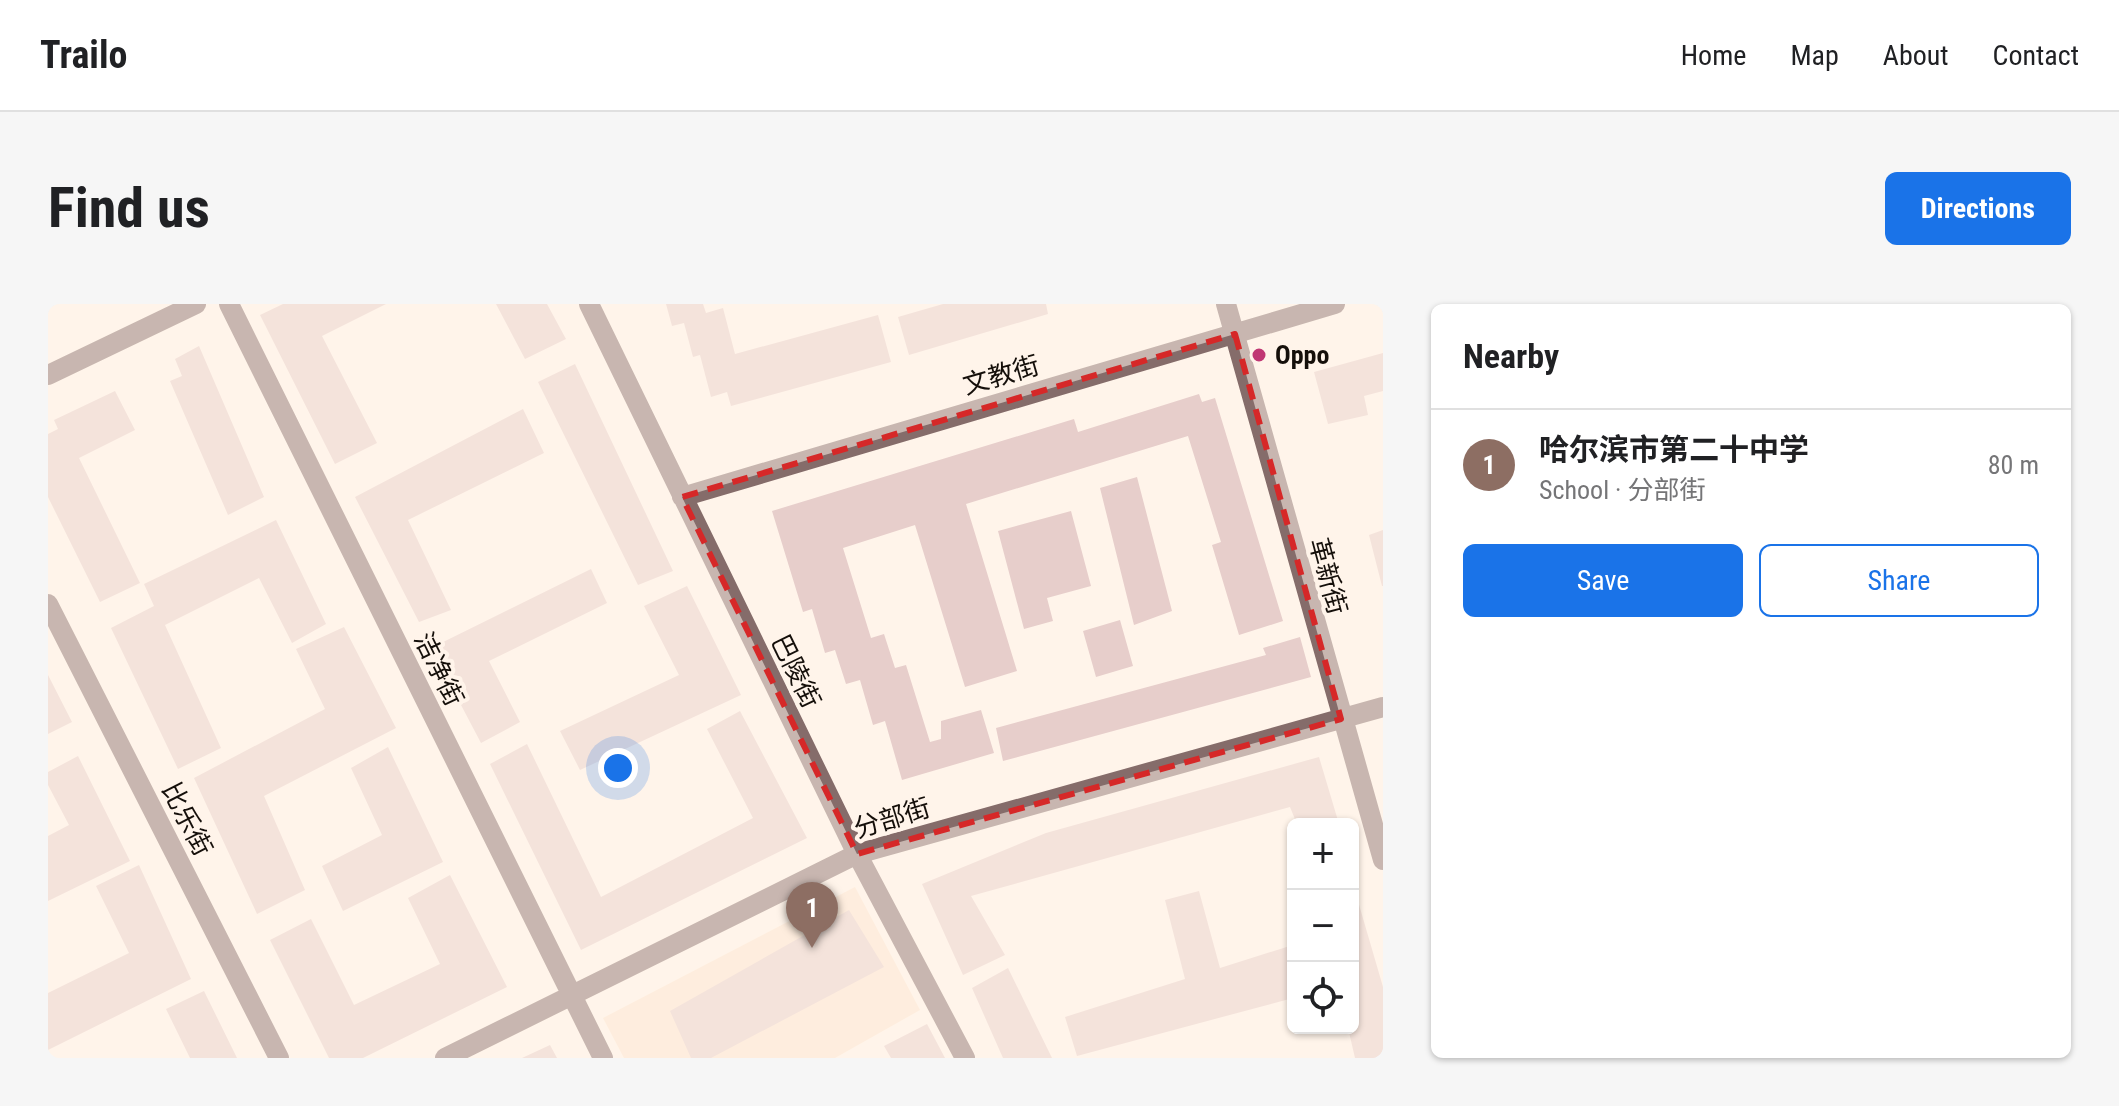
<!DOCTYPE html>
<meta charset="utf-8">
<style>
body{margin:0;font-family:"Roboto Condensed","Noto Sans SC",sans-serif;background:#f6f6f6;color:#202124}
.controls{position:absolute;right:24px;bottom:24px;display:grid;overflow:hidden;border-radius:12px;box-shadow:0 2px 6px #0004}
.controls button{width:72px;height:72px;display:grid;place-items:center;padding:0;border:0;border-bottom:2px solid #e0e0e0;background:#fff;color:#202124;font:40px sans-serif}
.you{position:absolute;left:570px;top:464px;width:28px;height:28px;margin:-20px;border:6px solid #fff;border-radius:50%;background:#1a73e8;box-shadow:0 0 0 12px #1a73e833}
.badge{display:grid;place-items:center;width:52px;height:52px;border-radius:50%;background:#1a73e8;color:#fff;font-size:26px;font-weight:700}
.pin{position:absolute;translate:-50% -66px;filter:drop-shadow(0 2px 4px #0008)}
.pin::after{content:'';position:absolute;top:42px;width:28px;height:24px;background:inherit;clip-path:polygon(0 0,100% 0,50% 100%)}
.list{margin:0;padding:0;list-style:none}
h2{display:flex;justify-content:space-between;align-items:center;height:104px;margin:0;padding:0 32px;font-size:34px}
h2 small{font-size:26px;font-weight:400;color:#757577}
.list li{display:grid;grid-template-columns:52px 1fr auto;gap:24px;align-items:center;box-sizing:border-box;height:112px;padding:0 32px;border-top:2px solid #e0e0e0}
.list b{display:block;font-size:30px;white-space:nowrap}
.list p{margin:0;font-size:26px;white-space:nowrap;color:#757577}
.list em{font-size:26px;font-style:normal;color:#757577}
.actions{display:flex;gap:16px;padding:24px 32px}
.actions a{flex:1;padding:18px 0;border:2px solid #1a73e8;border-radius:12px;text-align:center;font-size:28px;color:#1a73e8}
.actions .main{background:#1a73e8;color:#fff}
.icon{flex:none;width:44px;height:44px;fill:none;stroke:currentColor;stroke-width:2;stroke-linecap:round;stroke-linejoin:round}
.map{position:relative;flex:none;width:1335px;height:754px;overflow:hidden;border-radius:12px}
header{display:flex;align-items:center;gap:48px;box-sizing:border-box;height:112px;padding:0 40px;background:#fff;border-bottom:2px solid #e0e0e0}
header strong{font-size:38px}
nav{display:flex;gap:44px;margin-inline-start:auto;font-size:28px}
.intro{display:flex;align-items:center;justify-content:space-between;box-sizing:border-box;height:192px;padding:0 48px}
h1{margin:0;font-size:56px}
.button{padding:20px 36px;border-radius:12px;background:#1a73e8;color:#fff;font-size:28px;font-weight:700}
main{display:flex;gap:48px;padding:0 48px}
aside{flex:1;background:#fff;border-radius:12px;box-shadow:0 2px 6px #0004}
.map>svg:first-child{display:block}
</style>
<header>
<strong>Trailo</strong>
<nav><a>Home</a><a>Map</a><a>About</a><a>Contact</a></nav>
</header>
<div class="intro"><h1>Find us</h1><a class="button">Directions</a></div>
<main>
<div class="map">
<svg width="1335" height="754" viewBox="0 0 1335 754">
<rect width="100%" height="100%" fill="#fff4ea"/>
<path fill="#fde5d0" d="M807 583 872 706 787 754H576L555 714Z"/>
<path fill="#e7cecb" d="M235 0H338L274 32 329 139 287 160 212 11Z
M448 0H499L518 35 477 55Z
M618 0H655L658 9 675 4 687 50 830 11 843 58 683 102 679 88 663 93 652 51 645 53 636 19 624 22Z
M895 0H998L1000 10 861 51 850 13Z
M151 42 216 193 180 211 122 77 134 72 127 55Z
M1335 49V87L1316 92 1320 111 1280 120 1266 68Z
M527 60 625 267 590 281 490 78Z
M67 87 87 126 31 154 92 279 52 298 0 193V130L10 125 6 116Z
M1151 90 1154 98 1167 94 1235 317 1191 331 1164 241 1173 238 1140 132 918 200 969 367 917 383 867 221 795 244 823 334 836 330 847 364 858 361 882 438 893 435V417L933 406 946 449 854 476 837 417 825 421 812 376 798 380 787 346 777 349 764 305 755 308 724 207 1026 115 1030 128Z
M475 105 496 149 360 216 403 306 371 318 307 193Z
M1089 173 1124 307 1086 321 1052 184Z
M1023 207 1043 282 999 294 1005 317 976 325 950 227Z
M228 216 278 320 244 339 211 274 117 321 173 444 130 465 63 324 106 302 96 280Z
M1335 226V282H1334L1321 231Z
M543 265 559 299 441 357 472 418 433 439 383 344Z
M639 282 693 391 532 466 512 427 631 371 596 302Z
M1072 316 1085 362 1048 373 1035 327Z
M296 323 348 424 216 492 257 586 209 610 146 474 277 405 248 345Z
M1252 333 1263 373 955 457 948 424 1218 351 1215 344Z
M0 371 24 418 0 430Z
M692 407 759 534 533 646 442 460 479 440 553 593 705 514 659 425Z
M340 443 395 558 295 607 274 562 334 531 303 464Z
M30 452 82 557 0 597V532L21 521 0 481V468Z
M1271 453 1291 520H1249L1242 503 923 592 957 651 915 671 874 580 998 529Z
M91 561 143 675 0 746V689L81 649 48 582Z
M402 571 459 683 315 754H281L222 636 263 615 306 701 392 660 360 594Z
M1305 580 1335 683V754H1307L1300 724H1305Z
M1151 587 1172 664 1245 641V694L1029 752 1017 713 1137 675 1117 596Z
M801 606 836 663 663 754H643L622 707Z
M960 664 1004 754H955L924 684Z
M156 687 189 754H142L118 705Z
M879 720 897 754H843L836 742Z
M502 741 509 754H474Z"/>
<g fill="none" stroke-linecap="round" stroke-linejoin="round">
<path stroke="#856c6a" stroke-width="20" d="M181 0 555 754
M541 0 809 550 917 754
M1178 0 1335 556
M0 71 148 0
M634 193 1287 0
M0 300 231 754
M397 754 809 550 1335 403"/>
</g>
<path d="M0 0H1335V754H0ZM1187 30 1293 415 809 550 634 193Z" fill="#fff4ea" fill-opacity=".55" fill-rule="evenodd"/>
<path fill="none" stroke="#d62828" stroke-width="6" stroke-dasharray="16 10" stroke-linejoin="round" d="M1187 30 1293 415 809 550 634 193Z"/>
<circle fill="#c03773" stroke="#fff4ea" stroke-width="3" cx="1211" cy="51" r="8"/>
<g text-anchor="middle" stroke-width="8" stroke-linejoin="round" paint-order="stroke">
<g font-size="26" font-weight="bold" fill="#150f0a" stroke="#fff4ea" text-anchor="start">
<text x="1227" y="60">Oppo</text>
</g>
<g font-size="26" fill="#150f0a" stroke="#fff4ea">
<text transform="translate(953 71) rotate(-16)" y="9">文教街</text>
<text transform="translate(1280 272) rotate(75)" y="9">革新街</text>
<text transform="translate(391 365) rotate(64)" y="9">洁净街</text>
<text transform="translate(748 367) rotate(64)" y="9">巴陵街</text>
<text transform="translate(844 514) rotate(-17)" y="9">分部街</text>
<text transform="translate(139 515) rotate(63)" y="9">比乐街</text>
</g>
</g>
</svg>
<div class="controls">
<button>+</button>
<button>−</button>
<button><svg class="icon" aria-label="locate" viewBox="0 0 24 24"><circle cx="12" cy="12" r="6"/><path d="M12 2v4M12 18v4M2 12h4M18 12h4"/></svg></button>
</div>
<div class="you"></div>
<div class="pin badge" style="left:764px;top:644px;background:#8d6e63">1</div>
</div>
<aside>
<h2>Nearby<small></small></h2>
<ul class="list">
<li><span class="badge" style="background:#8d6e63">1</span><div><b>哈尔滨市第二十中学</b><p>School · 分部街</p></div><em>80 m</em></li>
</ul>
<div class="actions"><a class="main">Save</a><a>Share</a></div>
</aside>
</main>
